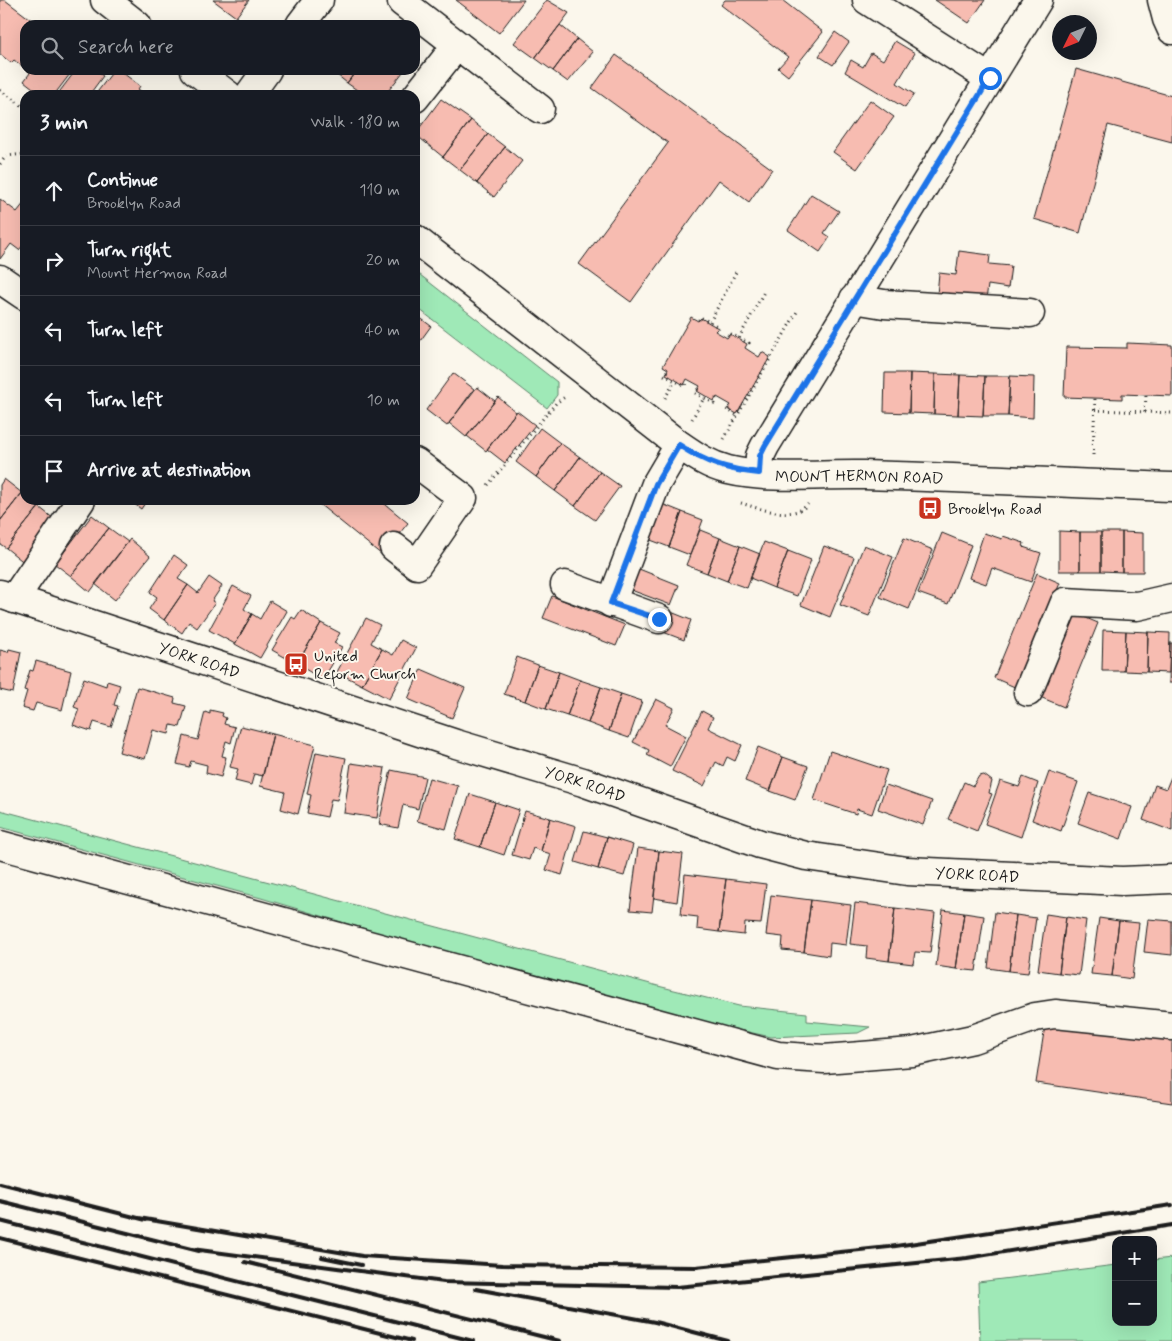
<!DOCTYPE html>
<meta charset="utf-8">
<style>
body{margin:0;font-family:Mynerve,sans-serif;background:#242831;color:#f1f3f6}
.controls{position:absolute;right:15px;bottom:15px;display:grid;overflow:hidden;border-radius:10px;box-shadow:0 5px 20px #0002}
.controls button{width:45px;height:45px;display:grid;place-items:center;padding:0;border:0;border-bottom:1px solid #363941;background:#171b24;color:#f1f3f6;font:25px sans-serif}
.compass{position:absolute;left:1052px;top:15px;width:45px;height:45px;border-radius:50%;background:#171b24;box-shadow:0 5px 20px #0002;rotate:227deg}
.stop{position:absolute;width:15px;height:15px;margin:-11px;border:4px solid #1a73e8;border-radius:50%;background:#fff}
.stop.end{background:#1a73e8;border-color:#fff;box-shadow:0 1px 5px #0008}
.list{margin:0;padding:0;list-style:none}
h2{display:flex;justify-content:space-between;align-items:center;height:65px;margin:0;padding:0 20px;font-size:21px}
h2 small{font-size:16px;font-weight:400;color:#9ea1a6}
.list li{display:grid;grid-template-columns:32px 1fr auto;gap:15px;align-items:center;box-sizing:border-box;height:70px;padding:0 20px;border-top:1px solid #363941}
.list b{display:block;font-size:19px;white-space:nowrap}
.list p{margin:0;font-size:16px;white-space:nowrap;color:#9ea1a6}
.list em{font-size:16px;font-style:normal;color:#9ea1a6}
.icon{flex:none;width:28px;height:28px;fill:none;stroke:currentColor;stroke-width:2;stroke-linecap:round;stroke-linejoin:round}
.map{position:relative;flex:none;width:1172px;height:1341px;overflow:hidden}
.search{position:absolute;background:#171b24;box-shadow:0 5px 20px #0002;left:20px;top:20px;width:400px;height:55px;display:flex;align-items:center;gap:12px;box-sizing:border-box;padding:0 18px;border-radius:15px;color:#9ea1a6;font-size:19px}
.panel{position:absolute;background:#171b24;box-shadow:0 5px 20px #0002;left:20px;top:90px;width:400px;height:415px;border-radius:15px}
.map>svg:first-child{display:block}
</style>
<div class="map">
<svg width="1172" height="1341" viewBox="0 0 1172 1341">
<rect width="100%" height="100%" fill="#fbf7ec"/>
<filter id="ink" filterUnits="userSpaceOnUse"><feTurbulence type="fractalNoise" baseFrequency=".02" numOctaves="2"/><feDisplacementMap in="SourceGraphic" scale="10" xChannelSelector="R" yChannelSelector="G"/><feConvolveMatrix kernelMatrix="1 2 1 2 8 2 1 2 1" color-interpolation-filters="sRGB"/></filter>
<g filter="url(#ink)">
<path fill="#9fe9b7" stroke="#5e826a" d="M415 271 557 382V395L547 408 415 306Z
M0 810 658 986 739 1006 807 1013V1021L870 1027 858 1033 771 1037 730 1028 436 950 261 898 0 827Z
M1172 1258V1341H980L978 1282 1116 1265V1322H1153V1260Z"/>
<path fill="#f7bcb1" stroke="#1c1c1c" d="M0 0H5L38 25H25V68L14 60 11 63 0 54Z
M213 0H249L236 17Z
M456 0H524L499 33Z
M547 0 569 13 535 58 514 43Z
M725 0H782L823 32 788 76 778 68 788 57 721 5Z
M935 0H985L969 23Z
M560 25 577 39 553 71 535 58Z
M835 32 849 42 833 65 819 56Z
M577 39 593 52 568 82 553 71Z
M895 41 915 53 897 83 914 94 905 108 845 72 851 60 863 67 871 53 883 60Z
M616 55 772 169 749 202 719 180 631 302 579 264 668 143 592 88Z
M1076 69 1172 96V142L1108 125 1080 233 1034 219Z
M27 70H73L54 95H42L24 81 30 73Z
M76 70H95L103 76 89 95H57Z
M114 70H119L140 86 138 89 146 95H95Z
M331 70H357L347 83Z
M357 70H401L403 72 385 95H364L347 83Z
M441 99 471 120 443 157 415 134Z
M870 100 894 117 857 169 833 152Z
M471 120 488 134 460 170 443 157Z
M488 134 505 147 477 183 460 170Z
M505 147 522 161 494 197 477 183Z
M811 194 839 211 824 233 830 237 820 252 788 230Z
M0 199 17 212 25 202V243L19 250 11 244 0 259Z
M959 251 990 255 989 264 1011 266 1008 288 988 285 986 300 937 295 939 273 956 275Z
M415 314 431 326 415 348Z
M691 317 698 321 701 318 718 328 715 331 727 338 730 334 747 344 745 348 759 357 762 352 770 357 737 414 728 409 731 405 717 397 714 401 697 391 700 386 687 379 684 385 666 374 668 369 663 366Z
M1127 343 1172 345V396L1122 394V399L1064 397 1066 347 1127 348Z
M453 373 474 389 447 426 426 410Z
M885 373H910L909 413 884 412Z
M910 373 935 374 934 414 909 413Z
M935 374 960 375 958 415 934 414Z
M960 375 985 376 983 416 958 415Z
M985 376H1010L1008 416H983Z
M1010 376 1034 377 1033 418 1008 416Z
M477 387 495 401 466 437 449 423Z
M498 397 516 412 486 451 467 436Z
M517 411 535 425 505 463 487 449Z
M540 428 560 443 536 477 516 462Z
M560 443 580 457 555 491 536 477Z
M580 457 600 472 575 506 555 491Z
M600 472 620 486 595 520 575 506Z
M4 479 22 493 0 521V485Z
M22 493 25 496V500H30L39 507 6 548 0 544V521Z
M129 500H147L141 509Z
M314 500H380L408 523 382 555Z
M662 504 682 512 669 547 648 539Z
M39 507 59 523 26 564 6 548Z
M682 512 703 520 690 555 669 547Z
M92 515 109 528 71 576 55 564Z
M109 528 128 542 90 592 71 576Z
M700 530 720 538 707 573 686 565Z
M1059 531 1080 532V571H1059Z
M1080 532H1101V571H1080Z
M1101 532H1122V572L1101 571Z
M1122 532 1143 533V572H1122Z
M942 533 971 545 948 604 918 593Z
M984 533 1002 539 1003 536 1024 543 1023 547 1041 553 1031 582 992 568 986 584 969 578Z
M720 538 740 546 727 581 707 573Z
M904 538 933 550 909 609 880 597Z
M130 539 150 556 115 600 95 584Z
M764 542 788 551 774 588 750 578Z
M864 545 893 557 869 616 840 605Z
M740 546 760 554 747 588 727 581Z
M824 546 854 557 830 617 801 605Z
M788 551 811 560 797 596 774 588Z
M174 555 188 565 178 579 188 585 164 620 149 609 157 597 150 592Z
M639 569 679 585 671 605 631 590Z
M1037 573 1060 583 1017 688 994 678Z
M209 577 222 586 212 601 215 603 197 628 189 622 182 633 164 620 188 585 198 593Z
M233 586 251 596 244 609 252 614 235 644 209 630Z
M552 596 625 625 616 646 543 618Z
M270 601 287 611 260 658 235 644 252 614 260 619Z
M301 610 321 623 297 664 272 650 292 617 295 619Z
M671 612 691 620 684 640 663 632Z
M1074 613 1098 623 1064 707 1040 697Z
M366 618 380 625 371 643 382 649 362 685 337 672Z
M321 623 340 633 334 643 342 647 323 680 297 664Z
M1103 630 1126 631 1124 671H1102Z
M1126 631 1148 632 1147 672 1124 671Z
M1148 632 1170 633 1169 673 1147 672Z
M401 640 416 648 389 699 362 685 382 649 393 655Z
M1170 643H1172V683H1169Z
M9 649 21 652 13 693 0 690V650L8 652Z
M517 657 538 665 525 701 504 694Z
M36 661 71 671 62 710 36 703 33 711 22 708 27 691 24 690 30 670 33 671Z
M538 665 559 672 546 709 525 701Z
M421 669 465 688 452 718 408 699Z
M559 672 580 680 567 716 546 709Z
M84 678 106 686 107 681 120 685 114 705 118 706 111 727 94 722 91 731 73 725 79 709 74 707Z
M580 680 601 687 588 723 567 716Z
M137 687 175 698 174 703 186 706 180 727 171 725 169 734 153 730 145 759 119 752Z
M601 687 621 694 609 731 588 723Z
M621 694 642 701 629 738 609 731Z
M656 699 674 708 665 725 686 736 670 767 647 755 649 750 633 742Z
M210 710 223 713 222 716 226 718 224 724 235 727 231 743 226 741 222 756 226 757 221 777 206 773 207 765 191 761 189 767 177 764 184 736 198 740 205 712 210 714Z
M702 711 713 717 708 728 742 745 735 761 727 757 723 766 716 762 704 786 672 771Z
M241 726 273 734 263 776 254 774 251 785 235 781 238 769 230 767Z
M273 734 315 745 298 814 281 809 285 792 260 786Z
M758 747 783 757 770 791 745 781Z
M830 751 887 770 872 814 857 809 856 814 814 800Z
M316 752 346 758 337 800 331 799 327 817 307 813 311 795 307 794Z
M783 757 808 766 795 800 770 791Z
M351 763 385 768 377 818 344 813Z
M391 770 425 777 418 809 403 805 398 828 379 824Z
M1049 772 1078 782 1061 831 1032 820Z
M984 775 992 781 989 793 992 794 977 831 948 819 964 782 973 786 979 776Z
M1023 777 1038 783 1021 837 985 824 1000 781 1019 787Z
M1171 777H1172V831L1143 820 1155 785 1166 789Z
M429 778 458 786 446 829 417 821Z
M886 785 932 801 923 825 878 809Z
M1089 793 1132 807 1121 839 1078 823Z
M470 794 495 802 480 847 455 839Z
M495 802 519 810 504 855 480 847Z
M525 811 550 818 541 851 533 848 529 860 512 855Z
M550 818 576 826 562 875 546 870 551 854 541 851Z
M584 831 607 837 598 869 575 862Z
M607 837 633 845 624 876 598 869Z
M638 848 659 851 652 912 630 910Z
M659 851 683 854 677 902 654 898Z
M685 874 726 879 719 932 697 929 698 917 681 915Z
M726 879 766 884 761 924 745 923 744 935 719 932Z
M771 895 811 900 804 952 782 950 783 937 766 935Z
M811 900 851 905 846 945 830 943 829 956 804 952Z
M855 903 895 908 889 961 866 958 867 946 850 944Z
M895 908 935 913 930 953 915 952 913 964 889 961Z
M943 910 964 913 956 969 936 966Z
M995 912 1016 915 1009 971 988 968Z
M964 913 984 916 976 971 956 969Z
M1046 914 1066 917 1059 973 1038 970Z
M1016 915 1036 918 1028 973 1009 971Z
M1066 917 1086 920 1079 975 1059 973Z
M1099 918 1119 921 1112 976 1091 974Z
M1148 919 1172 921V955L1144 952Z
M1119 921 1139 923 1132 979 1112 976Z
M1046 1019 1172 1036V1103L1036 1083Z"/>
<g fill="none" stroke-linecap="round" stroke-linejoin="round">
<g stroke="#1c1c1c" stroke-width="31">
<g id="minor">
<path d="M105 0 137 25"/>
<path d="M867 0 989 78"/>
<path d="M1162 0 1167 19 1172 30"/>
<path d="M402 2 540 109"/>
<path d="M300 25 319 0"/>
<path d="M195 70 228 95"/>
<path d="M249 95 267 70"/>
<path d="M415 98 457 45"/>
<path id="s1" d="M415 239 678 444C694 455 708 465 728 470 771 480 820 474 864 475 967 478 1069 483 1172 487"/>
<path d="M0 279 25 296"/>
<path d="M854 299 884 304 1030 313"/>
<path d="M759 473 760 456 765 446 1038 0"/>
<path d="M394 547 417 565 463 498 415 462"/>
<path d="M565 585 659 619"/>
<path id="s2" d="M0 594 456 744 583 782 760 844 806 856 907 871 1122 881 1172 879"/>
<path d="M14 599 81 500"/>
<path d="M611 603 656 484 679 445"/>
<path d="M1028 692 1065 602 1137 606 1172 598"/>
<path d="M0 845 778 1056 824 1059 912 1052 973 1039 1035 1017 1055 1014 1172 1026"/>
</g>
</g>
<path stroke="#1c1c1c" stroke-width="3" stroke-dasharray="1 4" stroke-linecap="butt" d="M0 90 25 108
M0 164 6 156 25 154
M699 320 700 317 719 327 717 329
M710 322 736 272
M728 336 729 333 749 343 746 346
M739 338 765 290
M667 371 664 375 685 386 686 382
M698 389 695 393 704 398
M665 398 675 381
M730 407 726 409 738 416
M1095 410 1172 413
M1145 412 1146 395
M692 419 704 398 714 403 716 398
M724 439 798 310
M1093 455 1095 398
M488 485 556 403 565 397
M741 503C760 509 794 521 808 504"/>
<use href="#minor" stroke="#fbf7ec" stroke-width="28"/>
<path stroke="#1c1c1c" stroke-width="4" d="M0 1183 146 1220
M0 1201 199 1251
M139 1218 362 1256 502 1265 696 1267 889 1247 1172 1205
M0 1221 473 1341
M0 1238 412 1341
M192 1249 444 1282 677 1287 967 1258 1172 1225
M322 1257 361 1265
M245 1262 560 1341
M476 1289 655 1322 728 1341"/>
</g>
</g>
<g fill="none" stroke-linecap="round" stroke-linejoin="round" filter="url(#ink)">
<path stroke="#1a73e8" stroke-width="6" d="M659 619 611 603 656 484 679 445C706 463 728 470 759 473L760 456 765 446 990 78"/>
</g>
<defs>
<g id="bus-square" transform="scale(1.25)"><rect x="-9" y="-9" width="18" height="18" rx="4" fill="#c8321e" stroke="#fbf7ec"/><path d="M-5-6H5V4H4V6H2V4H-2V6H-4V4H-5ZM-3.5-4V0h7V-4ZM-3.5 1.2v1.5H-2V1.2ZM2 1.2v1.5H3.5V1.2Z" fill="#fff"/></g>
</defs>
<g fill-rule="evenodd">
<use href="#bus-square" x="930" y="508"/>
<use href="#bus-square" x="296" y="664"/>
</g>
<g text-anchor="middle" stroke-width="4" stroke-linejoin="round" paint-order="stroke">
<g font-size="16" fill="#1c1c1c" stroke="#fbf7ec">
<text dy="6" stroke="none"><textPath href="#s1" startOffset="522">MOUNT HERMON ROAD</textPath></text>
<text dy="6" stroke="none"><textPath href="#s2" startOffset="210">YORK ROAD</textPath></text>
<text dy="6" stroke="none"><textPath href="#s2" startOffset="615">YORK ROAD</textPath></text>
<text dy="6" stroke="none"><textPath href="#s2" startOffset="1020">YORK ROAD</textPath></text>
</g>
<g font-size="16" fill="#1c1c1c" stroke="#fbf7ec" text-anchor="start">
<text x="948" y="514">Brooklyn Road</text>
<text x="314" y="661">United<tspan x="314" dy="18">Reform Church</tspan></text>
</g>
</g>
</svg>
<div class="controls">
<button>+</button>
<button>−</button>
</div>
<svg class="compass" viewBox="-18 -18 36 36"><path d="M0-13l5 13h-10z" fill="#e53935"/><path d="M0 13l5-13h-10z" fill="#9ea1a6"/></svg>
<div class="stop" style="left:990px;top:78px"></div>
<div class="stop end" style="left:659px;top:619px"></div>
<div class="search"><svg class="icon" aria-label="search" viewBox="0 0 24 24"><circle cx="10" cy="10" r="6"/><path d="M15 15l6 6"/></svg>Search here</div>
<section class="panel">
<h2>3 min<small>Walk · 180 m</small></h2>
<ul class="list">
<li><svg class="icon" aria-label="ahead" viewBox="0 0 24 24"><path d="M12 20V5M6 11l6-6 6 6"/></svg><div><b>Continue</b><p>Brooklyn Road</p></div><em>110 m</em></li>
<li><svg class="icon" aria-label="right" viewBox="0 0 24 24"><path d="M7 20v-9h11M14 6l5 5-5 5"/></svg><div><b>Turn right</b><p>Mount Hermon Road</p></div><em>20 m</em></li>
<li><svg class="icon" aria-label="left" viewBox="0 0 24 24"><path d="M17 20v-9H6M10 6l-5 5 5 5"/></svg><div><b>Turn left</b></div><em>40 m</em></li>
<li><svg class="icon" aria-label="left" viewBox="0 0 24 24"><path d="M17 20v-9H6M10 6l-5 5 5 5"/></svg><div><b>Turn left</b></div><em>10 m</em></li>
<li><svg class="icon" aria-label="arrive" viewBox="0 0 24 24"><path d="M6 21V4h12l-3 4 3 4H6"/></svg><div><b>Arrive at destination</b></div></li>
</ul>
</section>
</div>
